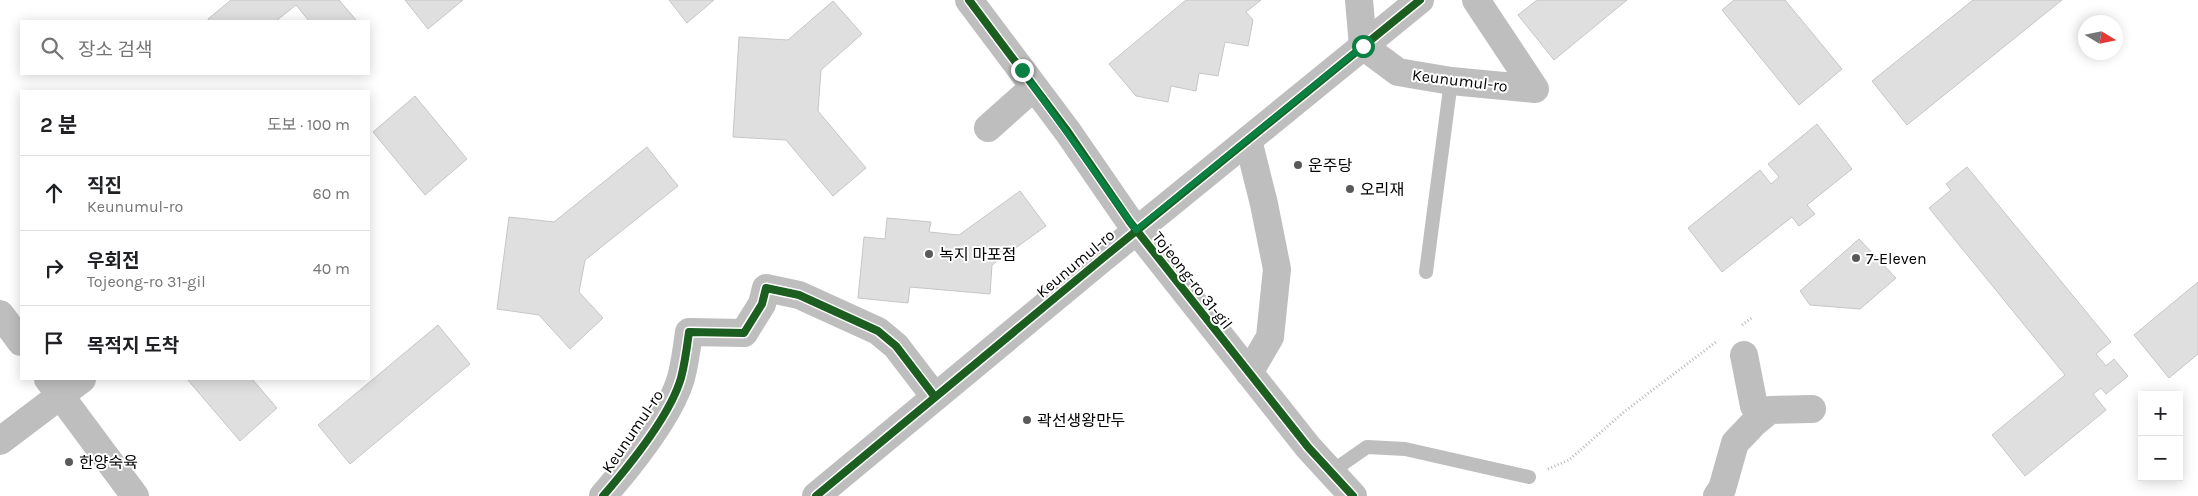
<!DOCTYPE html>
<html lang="ko">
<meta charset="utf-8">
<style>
body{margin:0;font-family:Karla,"Noto Sans KR",sans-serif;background:#f6f6f6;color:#202124}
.controls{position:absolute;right:15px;bottom:15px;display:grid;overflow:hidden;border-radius:0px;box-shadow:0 2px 12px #0003}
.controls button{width:45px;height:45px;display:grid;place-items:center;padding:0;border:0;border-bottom:1px solid #e0e0e0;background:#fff;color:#202124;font:25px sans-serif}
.compass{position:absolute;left:2078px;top:15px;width:45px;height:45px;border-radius:50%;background:#fff;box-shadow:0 2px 12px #0003;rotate:100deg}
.stop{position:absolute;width:15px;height:15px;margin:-11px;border:4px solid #0b8043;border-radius:50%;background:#fff}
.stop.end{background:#0b8043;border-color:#fff;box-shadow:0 1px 5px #0008}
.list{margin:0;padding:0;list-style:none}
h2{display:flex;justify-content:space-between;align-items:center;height:65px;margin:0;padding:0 20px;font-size:21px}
h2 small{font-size:16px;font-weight:400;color:#757577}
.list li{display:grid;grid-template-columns:32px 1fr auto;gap:15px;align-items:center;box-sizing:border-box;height:75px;padding:0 20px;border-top:1px solid #e0e0e0}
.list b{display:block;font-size:19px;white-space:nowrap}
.list p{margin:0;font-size:16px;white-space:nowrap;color:#757577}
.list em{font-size:16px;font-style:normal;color:#757577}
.icon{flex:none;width:28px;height:28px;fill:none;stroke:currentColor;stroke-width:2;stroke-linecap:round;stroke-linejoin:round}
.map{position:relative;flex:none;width:2198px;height:496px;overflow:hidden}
.search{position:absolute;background:#fff;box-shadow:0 2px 12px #0003;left:20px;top:20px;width:350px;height:55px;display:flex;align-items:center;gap:12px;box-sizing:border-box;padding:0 18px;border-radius:0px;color:#757577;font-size:19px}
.panel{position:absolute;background:#fff;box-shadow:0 2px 12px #0003;left:20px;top:90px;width:350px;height:290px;border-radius:0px}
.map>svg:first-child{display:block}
</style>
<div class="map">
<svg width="2198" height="496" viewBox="0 0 2198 496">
<rect width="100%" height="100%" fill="#fff"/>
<path fill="#dfdfdf" stroke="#c6c6c6" d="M231 0H339L357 21H309L296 5 276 21H209L208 19Z
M405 0H463L428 29Z
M669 0H714L687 23Z
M1186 0H1261L1246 12 1253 20 1248 46 1225 42 1218 76 1199 73 1196 91 1171 86 1168 102 1136 96 1109 64Z
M1537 0H1627L1554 60 1518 15Z
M1734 0H1785L1842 69 1799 105 1722 10Z
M1973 0H2062L1907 125 1872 81Z
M833 1 862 34 821 70 818 111 866 168 833 196 786 140 733 137 739 37 788 40Z
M415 96 467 159 425 195 373 132Z
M1817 124 1852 169 1807 205 1815 214 1799 226 1792 217 1722 272 1688 228 1760 170 1771 184 1779 177 1768 164Z
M647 147 678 186 585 260 579 292 603 318 570 349 539 315 497 309 509 217 554 222Z
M1967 167 2111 342 2096 354 2106 366 2114 359 2128 376 2106 394 2101 388 2093 394 2106 410 2025 476 1992 435 2065 375 1929 208 1951 190 1946 184Z
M1020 191 1046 226 992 265 990 294 910 287 908 303 858 298 864 237 885 239 887 218 931 222 929 232 959 235Z
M1859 239 1896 278 1860 309 1810 305 1800 291Z
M2198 282V354L2169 378 2134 335Z
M438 325 470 364 350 464 318 425Z
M187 379H252L277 408 240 441Z"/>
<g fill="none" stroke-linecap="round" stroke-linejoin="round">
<path stroke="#b9b9b9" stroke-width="3" stroke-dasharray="1 2.5" stroke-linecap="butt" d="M1742 325 1753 317
M1548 469 1569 460 1625 411 1716 342"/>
<path stroke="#bebebe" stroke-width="14" d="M1426 272 1451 81
M1331 472 1367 447 1405 449 1529 477"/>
<path stroke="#bebebe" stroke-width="28" d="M1359 0 1363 46 1398 72 1451 81 1535 89
M1476 0 1535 89
M988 128 1034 87
M1248 140 1264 204 1277 269 1270 337 1249 373
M0 314 21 342
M1744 355 1754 406 1762 416
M48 379 135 496
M0 441 82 379
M603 496C629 466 670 416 681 378 685 363 687 347 689 332L744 333 762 304 766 288 799 295 878 331 896 346 935 397
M1717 496 1722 489 1735 443 1753 424 1770 410 1812 409"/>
<path stroke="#bebebe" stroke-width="28" d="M969 0 1068 132 1130 222 1308 447 1353 496
M816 496 1103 258 1420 0"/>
<g stroke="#fff" stroke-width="11">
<path id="cycleway" d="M969 0 1068 132 1130 222 1308 447 1353 496
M603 496C629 466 670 416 681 378 685 363 687 347 689 332L744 333 762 304 766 288 799 295 878 331 896 346 935 397
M816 496 1103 258 1420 0"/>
</g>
<use href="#cycleway" stroke="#1b5e20" stroke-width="8"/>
</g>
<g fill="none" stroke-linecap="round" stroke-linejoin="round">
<path stroke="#0b8043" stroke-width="6" d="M1022 70 1136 230 1363 46"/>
</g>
<g fill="#595959" stroke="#fff" stroke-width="2">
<circle cx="1298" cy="165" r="5"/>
<circle cx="1350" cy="189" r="5"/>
<circle cx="929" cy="254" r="5"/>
<circle cx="1856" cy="258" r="5"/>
<circle cx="1027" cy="420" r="5"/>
<circle cx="69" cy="462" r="5"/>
</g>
<g text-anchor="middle" stroke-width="4" stroke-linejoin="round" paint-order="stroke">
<g font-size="16" fill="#000" stroke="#fff">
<text transform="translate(1460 80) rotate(7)" y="6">Keunumul-ro</text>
<text transform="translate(1075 263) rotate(-40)" y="6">Keunumul-ro</text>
<text transform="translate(1193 280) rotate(52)" y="6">Tojeong-ro 31-gil</text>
<text transform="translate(632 431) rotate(-56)" y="6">Keunumul-ro</text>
</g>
<g font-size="16" fill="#000" stroke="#fff" text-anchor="start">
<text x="1308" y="171">운주당</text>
<text x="1360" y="195">오리재</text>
<text x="939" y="260">녹지 마포점</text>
<text x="1866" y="264">7-Eleven</text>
<text x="1037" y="426">곽선생왕만두</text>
<text x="79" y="468">한양숙육</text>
</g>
</g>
</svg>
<div class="controls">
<button>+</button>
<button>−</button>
</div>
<svg class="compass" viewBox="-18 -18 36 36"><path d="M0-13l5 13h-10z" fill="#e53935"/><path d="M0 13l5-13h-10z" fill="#757577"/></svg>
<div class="stop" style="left:1363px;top:46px"></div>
<div class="stop end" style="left:1022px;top:70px"></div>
<div class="search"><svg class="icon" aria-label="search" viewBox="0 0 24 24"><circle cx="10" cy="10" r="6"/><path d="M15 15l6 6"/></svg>장소 검색</div>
<section class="panel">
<h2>2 분<small>도보 · 100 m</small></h2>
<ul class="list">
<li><svg class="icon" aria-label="ahead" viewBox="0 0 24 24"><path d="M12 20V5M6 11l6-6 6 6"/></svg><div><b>직진</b><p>Keunumul-ro</p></div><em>60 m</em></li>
<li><svg class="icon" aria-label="right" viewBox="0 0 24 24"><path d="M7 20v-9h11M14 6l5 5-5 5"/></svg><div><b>우회전</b><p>Tojeong-ro 31-gil</p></div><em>40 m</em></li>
<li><svg class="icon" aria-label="arrive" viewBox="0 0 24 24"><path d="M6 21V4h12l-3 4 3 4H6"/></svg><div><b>목적지 도착</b></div></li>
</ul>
</section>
</div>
